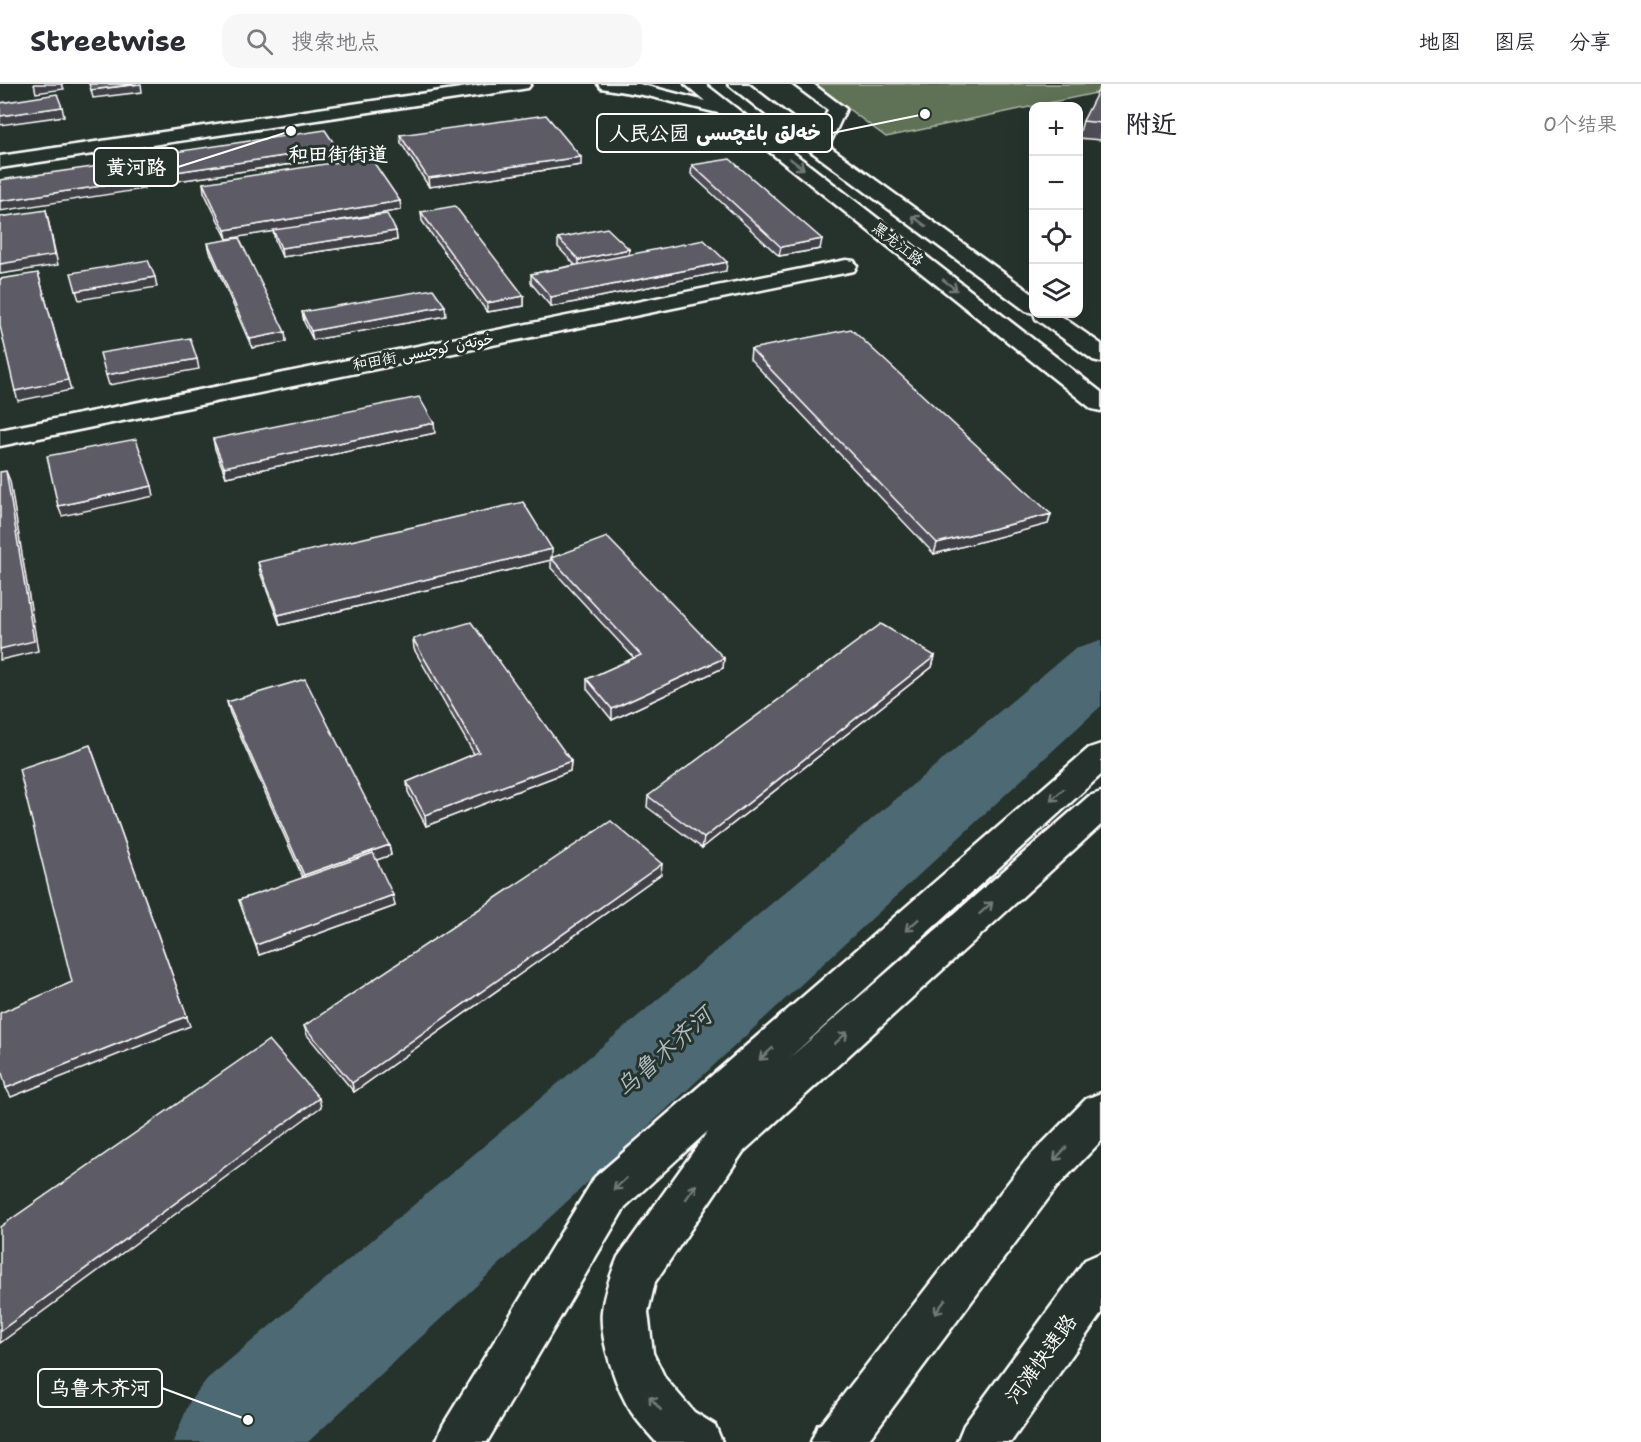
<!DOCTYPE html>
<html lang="zh">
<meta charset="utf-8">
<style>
body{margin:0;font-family:"Shantell Sans","Playpen Sans Arabic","LXGW WenKai TC",sans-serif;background:#f7f7f7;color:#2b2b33}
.controls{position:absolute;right:18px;top:18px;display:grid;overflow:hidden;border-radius:12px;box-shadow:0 6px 24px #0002}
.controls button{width:54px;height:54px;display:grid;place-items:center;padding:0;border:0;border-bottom:2px solid #e1e1e2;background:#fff;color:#2b2b33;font:30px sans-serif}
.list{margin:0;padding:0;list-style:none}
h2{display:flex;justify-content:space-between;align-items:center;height:78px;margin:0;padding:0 24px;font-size:26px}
h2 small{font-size:20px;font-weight:400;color:#7c7c81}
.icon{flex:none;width:33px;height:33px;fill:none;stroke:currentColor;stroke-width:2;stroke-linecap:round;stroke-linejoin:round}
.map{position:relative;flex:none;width:1101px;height:1358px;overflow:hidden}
header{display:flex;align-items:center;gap:36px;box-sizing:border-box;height:84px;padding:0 30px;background:#fff;border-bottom:2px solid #e1e1e2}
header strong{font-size:28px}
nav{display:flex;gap:33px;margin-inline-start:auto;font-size:21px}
.search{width:420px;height:54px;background:#f7f7f7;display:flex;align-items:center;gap:15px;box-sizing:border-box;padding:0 21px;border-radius:18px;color:#7c7c81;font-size:22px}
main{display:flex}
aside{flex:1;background:#fff}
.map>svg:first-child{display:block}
</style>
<header>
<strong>Streetwise</strong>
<div class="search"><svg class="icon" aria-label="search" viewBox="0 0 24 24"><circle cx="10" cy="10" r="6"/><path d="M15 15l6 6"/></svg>搜索地点</div>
<nav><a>地图</a><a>图层</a><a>分享</a></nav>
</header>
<main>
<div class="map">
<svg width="1101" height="1358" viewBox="0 0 1101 1358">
<rect width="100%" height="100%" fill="#26332d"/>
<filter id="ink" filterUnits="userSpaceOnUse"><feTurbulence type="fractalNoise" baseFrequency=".0167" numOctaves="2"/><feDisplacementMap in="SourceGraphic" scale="12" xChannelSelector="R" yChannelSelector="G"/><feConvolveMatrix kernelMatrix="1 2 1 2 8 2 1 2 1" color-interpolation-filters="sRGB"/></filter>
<g filter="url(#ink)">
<path fill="#5f7254" stroke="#afb8aa" stroke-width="1.5" d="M815 0H1101V8L886 53Z"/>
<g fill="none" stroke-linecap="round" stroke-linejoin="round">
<path fill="#4d6973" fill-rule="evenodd" d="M1101 556V622L308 1358H173L190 1317 207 1295 1075 564Z"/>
<g stroke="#fff" stroke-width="5">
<path id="street" d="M793 0H813L846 25 826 68H812L810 64 828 26Z
M846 176 854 177 857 182 854 187 0 362V346Z"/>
</g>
<g stroke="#fff" stroke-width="5">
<path id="secondary" d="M488 0H531L528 4 522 5 0 84V72Z
M598 0H639L705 17 685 0H705L1101 308V327L1092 325 722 30 648 12 607 5 601 4Z
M728 0H748L826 60 1034 211V229L1026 227 812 68Z
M1034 229 1058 230 1101 260V278L1093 276 1036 235Z
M1101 1009V1057L1056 1104 867 1358H813L820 1341 1026 1076 1086 1015Z"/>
</g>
<g stroke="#fff" stroke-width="5">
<path id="highway" d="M1101 660V691L787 976 1089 712 1101 708V741L743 1068 655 1198 648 1228 653 1269 665 1294 694 1328 715 1341 722 1358H656C648 1349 639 1339 632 1329 617 1307 599 1254 602 1227 604 1209 611 1190 618 1173L708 1047 625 1123 487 1358H436L443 1341 595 1093 1089 664Z
M1101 1169V1230L1011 1358H957L964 1341 1085 1176Z
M838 1332 855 1339 862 1358H811L818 1341Z"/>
</g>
<use href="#street" fill="#26332d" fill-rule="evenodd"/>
<use href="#secondary" fill="#26332d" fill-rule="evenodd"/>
<use href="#highway" fill="#26332d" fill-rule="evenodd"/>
</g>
<path fill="#504e58" stroke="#fff" stroke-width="1.5" d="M1101 4V56L1078 54 1083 37Z
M400 51 581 81 429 103 401 59Z
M337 64 338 73 171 98 163 79 161 70Z
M692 81 820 165 779 172 691 90Z
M203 99 400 117 401 126 324 139 396 147 397 156 282 173 275 156 273 147 227 155 204 108Z
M421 128 524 212V222L487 228 422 137Z
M558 154 629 165V171L726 187 551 223 531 199V190L575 181 558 163Z
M208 159 285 248 286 258 252 264 210 168Z
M302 228 446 232 313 256 304 238Z
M751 265 1051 430 1048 440 934 470 750 275Z
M435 349 226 393 215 365 213 355Z
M552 473 724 574 723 584 612 636 587 605V595L634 574 551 484V476L280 541 260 488 258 478Z
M413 555 571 677 570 687 426 742 408 708 407 698 474 670 414 565Z
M935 572 932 583 702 764 647 723 648 712Z
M227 618 389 761 391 771 376 776 395 822 259 871 239 816 303 794 230 629Z
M661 790 354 1008 307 951 304 942Z"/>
<path fill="#414047" stroke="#fff" stroke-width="1.5" d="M34 0H62L64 5 36 9Z
M141 0 142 8 93 14 91 6Z
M62 23 64 32 0 41V32Z
M337 64 338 73 171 98 169 89Z
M581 73V81L429 103 428 94Z
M142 96 144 105 0 127V117Z
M400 117 401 126 227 155 225 146Z
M46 126 58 181 0 190V180Z
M396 147 397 156 282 173 281 164Z
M822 155 820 165 779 172 781 163Z
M629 165 628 175 579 185V176Z
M727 178 726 187 551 223V213Z
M38 189 71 306 18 317 15 307Z
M155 193 157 203 79 216 76 207Z
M524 212V222L487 228V219Z
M445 222 446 232 313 256 311 247Z
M285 248 286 258 252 264 250 255Z
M197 275 199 285 109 301 106 291Z
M434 339 435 349 226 393 224 383Z
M6 387 10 397 38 567 0 576Z
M152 402 154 412 62 432 58 422Z
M1051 430 1048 440 934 470 937 459Z
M552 465V475L551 474V476L280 541 278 531Z
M935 572 932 583 702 764 704 754Z
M724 574 723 584 612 636V625Z
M90 661 190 942 11 1013 6 1004 187 932Z
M571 677 570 687 426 742 425 731Z
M389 761 391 771 306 801 304 791Z
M662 780 661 790 354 1008 352 999Z
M393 811 395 822 259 871 256 861Z
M319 1014 321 1023 0 1259V1247Z"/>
<path fill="#5d5b66" stroke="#fff" stroke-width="1.5" d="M89 0H137L91 6Z
M1101 4V39L1083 37 1099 5Z
M57 10 62 23 0 32V19Z
M546 31 581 73 428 94 400 51Z
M325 46 337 64 169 89 161 70Z
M370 73 400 117 225 146 203 99Z
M730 75 822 155 781 163 692 81Z
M135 77 142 96 0 117V96Z
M455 122 524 212 487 219 421 128Z
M46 126 55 171 0 180V133Z
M387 130 396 147 281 164 273 146Z
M607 144 629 165 579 176 558 154Z
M239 154 285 248 250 255 208 159Z
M704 156 727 178 551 213 531 190Z
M148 176 155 193 76 207 71 189Z
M38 189 68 296 15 307 0 242V195Z
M433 205 445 222 311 247 302 228Z
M851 245 1051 430 937 459 751 265Z
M190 254 197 275 106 291 100 269Z
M419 313 434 339 224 383 213 355Z
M136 355 152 402 58 422 47 372Z
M6 387 34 557 0 565V388Z
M523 418 552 465 278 531 258 478Z
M607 453 724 574 612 625 587 595 641 571 551 474Z
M471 538 571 677 425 731 407 698 479 668 413 555Z
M881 540 935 572 704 754 648 712Z
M305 595 389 761 304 791 227 618Z
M90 661 187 932 6 1004 0 981V929L72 898 19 685Z
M611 737 662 780 352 999 304 942Z
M373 769 393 811 256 861 239 816Z
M269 956 319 1014 0 1247V1143Z"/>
<defs><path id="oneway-shaft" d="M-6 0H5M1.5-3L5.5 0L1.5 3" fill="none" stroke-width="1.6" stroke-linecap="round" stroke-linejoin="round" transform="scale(1.5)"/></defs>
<g stroke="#727a76">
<use href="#oneway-shaft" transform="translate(797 80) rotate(38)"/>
<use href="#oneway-shaft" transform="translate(919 137) rotate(-144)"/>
<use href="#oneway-shaft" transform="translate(950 201) rotate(38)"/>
<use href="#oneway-shaft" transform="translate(1057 711) rotate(138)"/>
<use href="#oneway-shaft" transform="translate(986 824) rotate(-42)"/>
<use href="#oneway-shaft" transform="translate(912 841) rotate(138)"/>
<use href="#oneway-shaft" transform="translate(841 954) rotate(-42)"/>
<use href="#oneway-shaft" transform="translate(766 970) rotate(138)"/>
<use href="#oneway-shaft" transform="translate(1060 1070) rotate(134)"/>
<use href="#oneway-shaft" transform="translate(620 1100) rotate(138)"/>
<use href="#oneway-shaft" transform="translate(691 1108) rotate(-55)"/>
<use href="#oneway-shaft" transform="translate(940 1223) rotate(127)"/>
<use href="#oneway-shaft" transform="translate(655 1319) rotate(-130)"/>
</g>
</g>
<g text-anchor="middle" stroke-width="6" stroke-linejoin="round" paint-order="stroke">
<g font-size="15" fill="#fff" stroke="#26332d">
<text transform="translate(898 160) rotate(38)" y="5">黑龙江路</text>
<text transform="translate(423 268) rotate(-11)" y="5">和田街 خوتەن كوچىسى</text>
</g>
<g font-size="20" font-weight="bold" fill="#fff" stroke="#26332d">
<text x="338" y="77">和田街街道</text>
</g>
<g font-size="21" fill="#fff" stroke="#26332d">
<text transform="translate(1041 1275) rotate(-54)" y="7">河滩快速路</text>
</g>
<g font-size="24" font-style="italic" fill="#afbcc0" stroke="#26332d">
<text transform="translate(664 968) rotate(-42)" y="8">乌鲁木齐河</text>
</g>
</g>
<path fill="none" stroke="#fff" stroke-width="2" d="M925 30L832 49M291 47L178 83M248 1336L162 1304"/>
<g fill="#fff" stroke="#26332d" stroke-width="2">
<circle cx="925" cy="30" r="6"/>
<circle cx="291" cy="47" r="6"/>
<circle cx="248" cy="1336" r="6"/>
</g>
<g fill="#26332d" stroke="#fff" stroke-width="2">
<rect x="597" y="30" width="235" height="38" rx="6"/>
<rect x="94" y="64" width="84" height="38" rx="6"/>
<rect x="38" y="1285" width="124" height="38" rx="6"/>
</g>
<g font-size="20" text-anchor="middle" font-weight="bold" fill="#fff">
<text x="715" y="56">人民公园 خەلق باغچىسى</text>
<text x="136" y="90">黄河路</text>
<text x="100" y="1311">乌鲁木齐河</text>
</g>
</svg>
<div class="controls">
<button>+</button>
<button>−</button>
<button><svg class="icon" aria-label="locate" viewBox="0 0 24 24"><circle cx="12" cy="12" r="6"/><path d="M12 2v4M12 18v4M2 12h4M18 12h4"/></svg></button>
<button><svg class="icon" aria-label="layers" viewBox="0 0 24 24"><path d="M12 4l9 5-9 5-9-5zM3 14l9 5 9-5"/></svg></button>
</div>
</div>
<aside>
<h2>附近<small>0个结果</small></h2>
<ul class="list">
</ul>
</aside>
</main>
